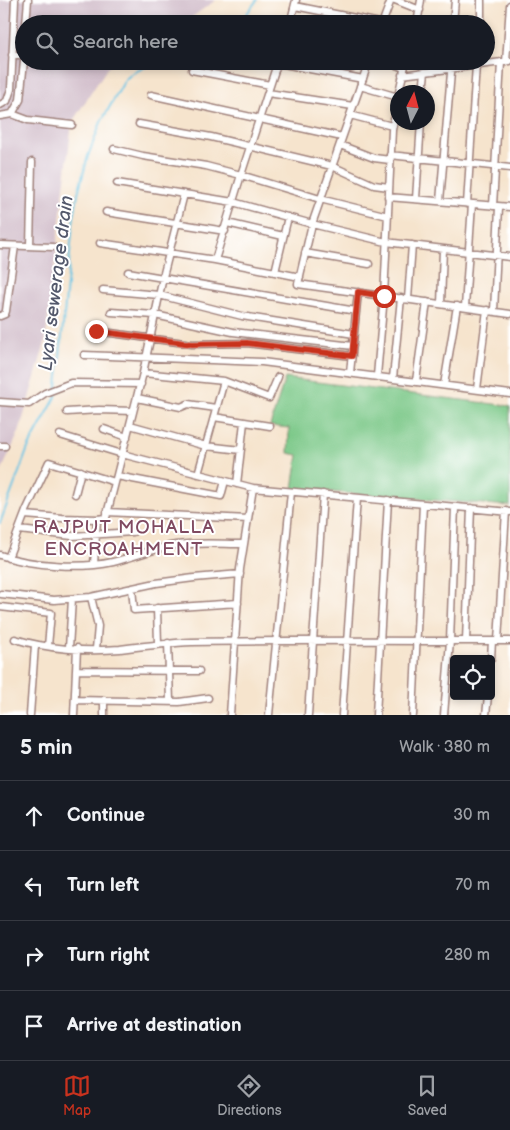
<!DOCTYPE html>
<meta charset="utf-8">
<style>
body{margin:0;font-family:"Balsamiq Sans",sans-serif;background:#242831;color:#f1f3f6}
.controls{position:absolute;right:15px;bottom:15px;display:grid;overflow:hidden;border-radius:5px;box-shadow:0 2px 8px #0003}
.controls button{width:45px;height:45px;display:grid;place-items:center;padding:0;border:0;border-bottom:1px solid #363941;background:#171b24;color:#f1f3f6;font:25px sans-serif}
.compass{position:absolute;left:390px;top:85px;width:45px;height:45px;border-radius:50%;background:#171b24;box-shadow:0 2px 8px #0003;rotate:6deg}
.stop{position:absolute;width:15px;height:15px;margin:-11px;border:4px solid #c8321e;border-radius:50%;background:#fff}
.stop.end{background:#c8321e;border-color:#fff;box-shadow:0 1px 5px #0008}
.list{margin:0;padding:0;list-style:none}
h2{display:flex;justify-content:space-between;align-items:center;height:65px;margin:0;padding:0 20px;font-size:21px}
h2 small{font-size:16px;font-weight:400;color:#9ea1a6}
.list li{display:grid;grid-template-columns:32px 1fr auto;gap:15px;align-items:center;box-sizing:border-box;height:70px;padding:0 20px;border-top:1px solid #363941}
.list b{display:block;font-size:19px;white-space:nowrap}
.list em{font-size:16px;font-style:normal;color:#9ea1a6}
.icon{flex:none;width:28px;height:28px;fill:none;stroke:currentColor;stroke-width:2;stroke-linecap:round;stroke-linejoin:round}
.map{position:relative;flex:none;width:510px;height:715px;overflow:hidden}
.search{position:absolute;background:#171b24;box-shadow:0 2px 8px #0003;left:15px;right:15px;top:15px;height:55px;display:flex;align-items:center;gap:12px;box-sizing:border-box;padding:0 18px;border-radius:28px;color:#9ea1a6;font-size:19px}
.sheet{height:345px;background:#171b24}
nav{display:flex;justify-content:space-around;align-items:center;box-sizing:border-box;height:70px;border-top:1px solid #363941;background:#171b24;font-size:14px;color:#9ea1a6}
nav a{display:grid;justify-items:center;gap:2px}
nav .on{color:#c8321e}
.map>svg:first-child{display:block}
</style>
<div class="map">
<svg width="510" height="715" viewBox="0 0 510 715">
<rect width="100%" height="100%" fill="#fff"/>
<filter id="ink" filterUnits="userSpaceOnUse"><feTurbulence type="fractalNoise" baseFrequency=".02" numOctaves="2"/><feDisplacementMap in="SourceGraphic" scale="10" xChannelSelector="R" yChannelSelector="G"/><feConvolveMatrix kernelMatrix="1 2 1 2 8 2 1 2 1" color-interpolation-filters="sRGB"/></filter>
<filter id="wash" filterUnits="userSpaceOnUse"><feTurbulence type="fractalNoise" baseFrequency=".0096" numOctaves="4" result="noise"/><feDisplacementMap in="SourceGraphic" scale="20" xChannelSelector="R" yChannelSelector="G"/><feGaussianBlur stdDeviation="1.12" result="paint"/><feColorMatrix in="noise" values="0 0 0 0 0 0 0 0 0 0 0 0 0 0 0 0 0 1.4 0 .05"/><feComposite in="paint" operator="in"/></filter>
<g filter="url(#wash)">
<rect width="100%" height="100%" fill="#f6e4cd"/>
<path fill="#d1bdca" d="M0 0H216L182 24H24V61H119L108 67 72 122 45 343 19 432 0 474Z"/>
<path fill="#79c786" stroke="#627358" d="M285 378 510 406V506L293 489 298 455 288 453 289 428 270 426Z"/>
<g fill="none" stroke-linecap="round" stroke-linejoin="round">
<path stroke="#66c4e4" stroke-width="2" d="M232 24 245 16 257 0
M0 523 28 448 56 397 73 223 78 193 88 156 101 122 125 80 131 74 156 61"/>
</g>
</g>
<g filter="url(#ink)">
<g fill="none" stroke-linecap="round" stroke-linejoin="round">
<g stroke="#a0827c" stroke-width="9">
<path id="minor" d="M395 0 420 10
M295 6 385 24
M254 20 266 24
M26 24 28 0
M290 24 296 0
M382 24 391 0
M417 24 421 0
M453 24 455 0
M481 24V0
M12 55H24
M369 61 312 224 298 284 510 314
M386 61 404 68
M506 62 510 5
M278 63 363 79
M192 70 270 85
M402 75 510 61
M360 86 398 97
M399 92 406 61
M423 92 425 72
M268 93 353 106
M151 95 342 137
M0 105 7 101 11 89 15 0
M12 114 28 120 72 125
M350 115 392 126
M0 116 12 114 20 100 24 61
M139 124 211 137 332 166 374 185 389 187
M340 145 374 158 390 160
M114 149 143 156 206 166 241 175 320 199 388 216
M390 155 510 168
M117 183 233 202 312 224 386 242 510 257
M388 197 510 207
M416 199 421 122
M440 201 452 61
M467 204 476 65
M493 206 501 62
M106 212 225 231
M227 223 283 236
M100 243 215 260 300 277
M0 245 53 247
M30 246 32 162
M305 253 369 264
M215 260 241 175 278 61
M128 272 356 311
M275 272 288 217
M103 290 159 295 242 316 354 334
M408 299 412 245
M441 304 443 249
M465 307 472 204
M494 311 499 207
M111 312 155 315 233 332 353 346
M0 316 5 314 6 311 15 246
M96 331 192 344 247 343 352 356
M84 355 262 362 510 394
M143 373 224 381 269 398 278 377
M350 373 358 292
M377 376 384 296 392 130 398 99
M393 378 401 298
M416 381 427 302
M444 385 457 306
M477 389 487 310
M137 398 181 407 188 404 216 408
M0 402 29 404 45 393 71 383 141 384
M67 412 99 410 133 411
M214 417 270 426
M130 425 206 446 241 450
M104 429 127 437
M60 435 122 454 253 488 510 512
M0 446H5
M198 474 224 381
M117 476 221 496 225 481
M237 484 244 422
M75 494 81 471
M107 512 248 519
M25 515 62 518 97 519
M19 530 72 536 133 532
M0 555C31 566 81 569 113 562 134 557 155 548 176 545 197 542 223 544 244 544
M8 558 26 511 49 462 115 482
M94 564 97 519 106 518 143 373 163 277 184 194
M132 588 134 610 238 603
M1 594 54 600 91 597 156 583 194 578 240 574
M91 597 98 626 96 649
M0 607 51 613 48 646
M157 608 158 644
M15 639C47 649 86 652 120 649 144 646 168 643 192 642 298 640 404 641 510 641
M466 641 471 508
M498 641 506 511
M168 643 170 701
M69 648 72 599
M491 659 492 641
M76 670 199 671
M75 700 179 702 208 698
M104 700V715
M30 715 35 645
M74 715 77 648
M230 715 240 569 253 488
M269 715 291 492
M308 715 323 494
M342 715 357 498
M376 715 388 500
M413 715 423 504
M444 715 450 641 455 507
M486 715 488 696"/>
</g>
<use href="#minor" stroke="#fff" stroke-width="6"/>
</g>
</g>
<g fill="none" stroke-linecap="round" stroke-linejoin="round" filter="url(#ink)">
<path stroke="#c8321e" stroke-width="6" d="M96 331 192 344 247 343 352 356 358 292 384 296"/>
</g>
<g text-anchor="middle" stroke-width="4" stroke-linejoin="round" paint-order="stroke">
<g font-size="19" font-style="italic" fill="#54596c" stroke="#fff">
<text transform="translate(55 283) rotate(-83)" y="7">Lyari sewerage drain</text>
</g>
<g font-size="19" letter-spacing="1" fill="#804a61" stroke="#fff">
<text x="124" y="533">RAJPUT MOHALLA<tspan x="124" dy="22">ENCROAHMENT</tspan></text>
</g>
</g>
</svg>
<div class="controls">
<button><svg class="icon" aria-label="locate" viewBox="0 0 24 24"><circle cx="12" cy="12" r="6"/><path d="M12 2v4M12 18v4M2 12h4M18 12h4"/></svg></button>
</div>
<svg class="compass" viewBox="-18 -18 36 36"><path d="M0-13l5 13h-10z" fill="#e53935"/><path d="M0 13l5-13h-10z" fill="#9ea1a6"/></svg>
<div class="stop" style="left:384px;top:296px"></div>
<div class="stop end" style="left:96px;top:331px"></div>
<div class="search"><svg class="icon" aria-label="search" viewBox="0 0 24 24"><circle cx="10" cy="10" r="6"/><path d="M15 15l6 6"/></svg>Search here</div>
</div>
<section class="sheet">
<h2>5 min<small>Walk · 380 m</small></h2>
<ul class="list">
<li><svg class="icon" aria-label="ahead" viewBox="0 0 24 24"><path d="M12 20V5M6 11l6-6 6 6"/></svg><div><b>Continue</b></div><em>30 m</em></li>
<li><svg class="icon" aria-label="left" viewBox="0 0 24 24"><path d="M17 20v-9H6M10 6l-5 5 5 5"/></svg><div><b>Turn left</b></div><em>70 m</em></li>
<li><svg class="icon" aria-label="right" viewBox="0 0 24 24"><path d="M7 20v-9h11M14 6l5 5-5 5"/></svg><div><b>Turn right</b></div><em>280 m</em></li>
<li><svg class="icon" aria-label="arrive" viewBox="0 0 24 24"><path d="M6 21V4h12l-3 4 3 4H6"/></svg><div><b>Arrive at destination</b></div></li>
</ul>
</section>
<nav>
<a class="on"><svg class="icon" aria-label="map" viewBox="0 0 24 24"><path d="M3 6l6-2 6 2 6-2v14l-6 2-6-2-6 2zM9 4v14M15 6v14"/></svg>Map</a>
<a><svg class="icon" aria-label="directions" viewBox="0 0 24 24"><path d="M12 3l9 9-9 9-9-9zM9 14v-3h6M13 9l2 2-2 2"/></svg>Directions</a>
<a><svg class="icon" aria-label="saved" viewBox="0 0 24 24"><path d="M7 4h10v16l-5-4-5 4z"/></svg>Saved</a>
</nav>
